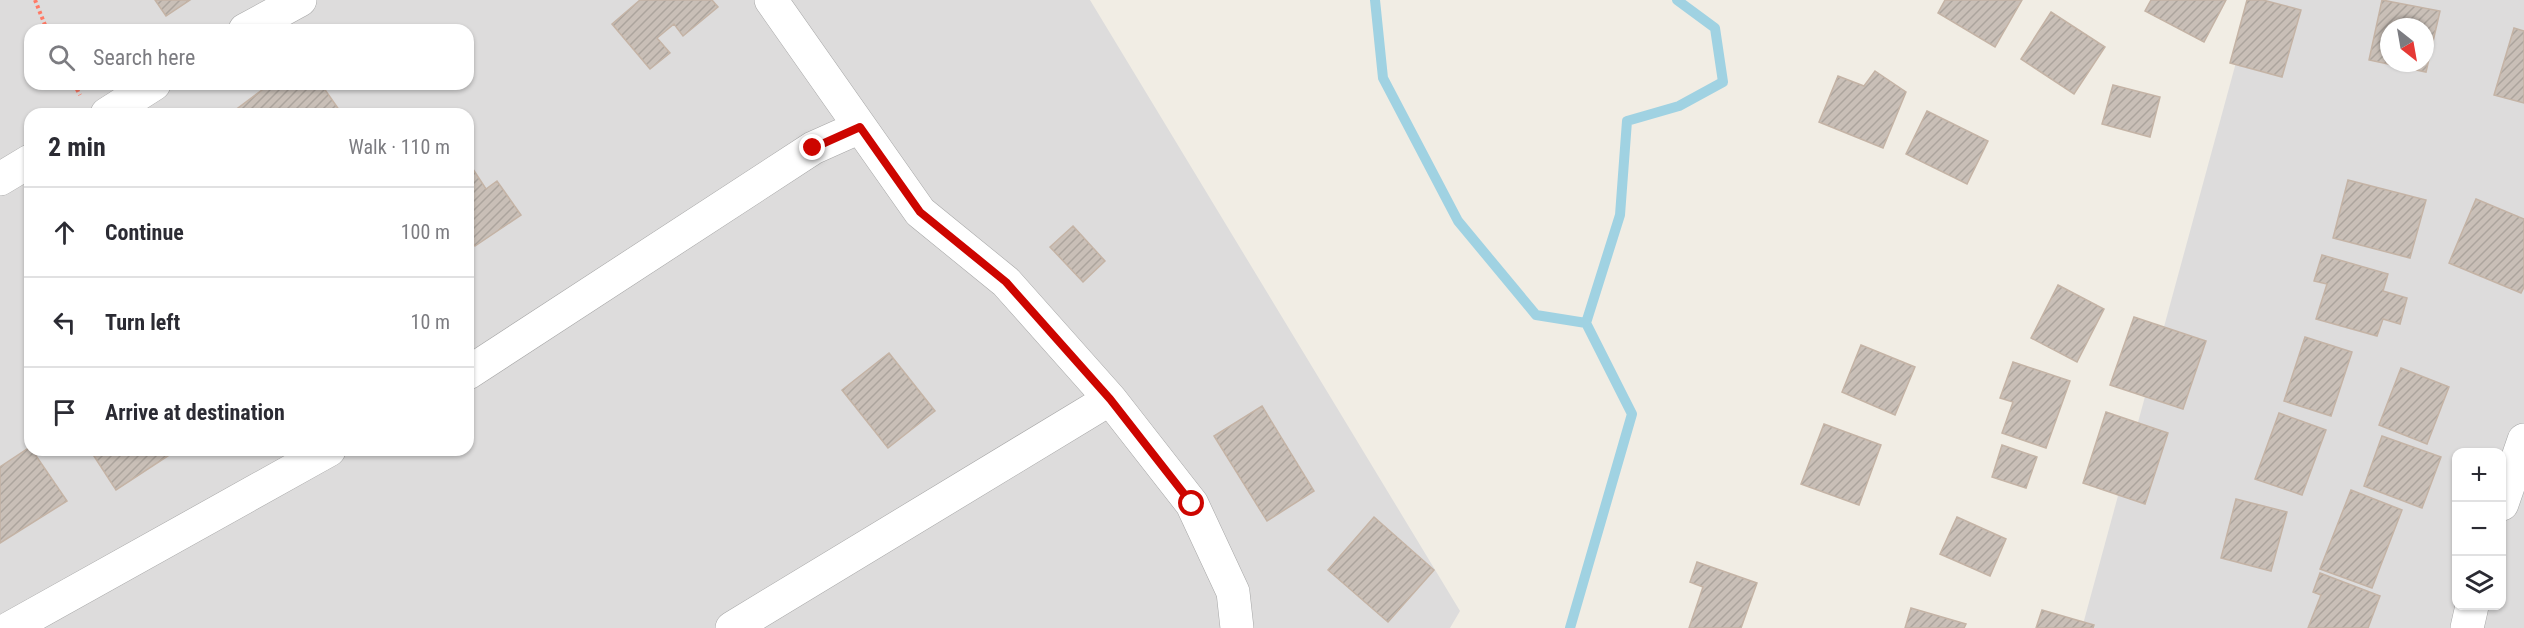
<!DOCTYPE html>
<meta charset="utf-8">
<style>
body{margin:0;font-family:"Roboto Condensed",sans-serif;background:#f7f7f7;color:#2b2b33}
.controls{position:absolute;right:18px;bottom:18px;display:grid;overflow:hidden;border-radius:12px;box-shadow:0 2px 4px #0004}
.controls button{width:54px;height:54px;display:grid;place-items:center;padding:0;border:0;border-bottom:2px solid #e1e1e2;background:#fff;color:#2b2b33;font:30px sans-serif}
.compass{position:absolute;left:2380px;top:18px;width:54px;height:54px;border-radius:50%;background:#fff;box-shadow:0 2px 4px #0004;rotate:149deg}
.stop{position:absolute;width:18px;height:18px;margin:-14px;border:4px solid #cd0500;border-radius:50%;background:#fff}
.stop.end{background:#cd0500;border-color:#fff;box-shadow:0 2px 6px #0008}
.list{margin:0;padding:0;list-style:none}
h2{display:flex;justify-content:space-between;align-items:center;height:78px;margin:0;padding:0 24px;font-size:26px}
h2 small{font-size:20px;font-weight:400;color:#7c7c81}
.list li{display:grid;grid-template-columns:39px 1fr auto;gap:18px;align-items:center;box-sizing:border-box;height:90px;padding:0 24px;border-top:2px solid #e1e1e2}
.list b{display:block;font-size:22px;white-space:nowrap}
.list em{font-size:20px;font-style:normal;color:#7c7c81}
.icon{flex:none;width:33px;height:33px;fill:none;stroke:currentColor;stroke-width:2;stroke-linecap:round;stroke-linejoin:round}
.map{position:relative;flex:none;width:2524px;height:628px;overflow:hidden}
.search{position:absolute;background:#fff;box-shadow:0 2px 4px #0004;left:24px;top:24px;width:450px;height:66px;display:flex;align-items:center;gap:15px;box-sizing:border-box;padding:0 21px;border-radius:18px;color:#7c7c81;font-size:22px}
.panel{position:absolute;background:#fff;box-shadow:0 2px 4px #0004;left:24px;top:108px;width:450px;height:348px;border-radius:18px}
.map>svg:first-child{display:block}
</style>
<div class="map">
<svg width="2524" height="628" viewBox="0 0 2524 628">
<defs>
<pattern id="building-hatch" width="6" height="6" patternUnits="userSpaceOnUse" patternTransform="scale(1.5)"><rect width="6" height="6" fill="#c9bfb7"/><path d="M-1 1l2-2M0 6l6-6M5 7l2-2" fill="none" stroke="#aca49d"/></pattern>
</defs>
<rect width="100%" height="100%" fill="#f1ede4"/>
<path fill="#dddcdc" fill-rule="evenodd" d="M0 0H1090L1460 611 1450 628H0ZM30 30H468V84H30ZM30 114H468V450H30Z
M2253 0H2524V628H2082ZM2389 27H2425V63H2389ZM2456 452H2502V606H2456Z"/>
<g fill="none" stroke-linecap="round" stroke-linejoin="round">
<path stroke="#a0d2e2" stroke-width="10" d="M1375 0 1383 78 1458 221 1536 315 1586 323
M1570 628 1632 414 1586 323 1620 215 1627 121 1679 106 1723 82 1715 28 1677 0"/>
</g>
<path fill="url(#building-hatch)" stroke="#c4b3a5" stroke-width="1.5" fill-rule="evenodd" d="M155 0H190L166 16Z
M640 0H712L718 7 683 36 674 24 657 38 670 53 650 69 612 24Z
M1945 0H2022L1995 47 1938 13Z
M2151 0H2226L2204 42 2145 11Z
M2247 0H2263L2301 10 2282 77 2230 63Z
M2382 0 2440 11 2426 72 2369 60ZM2389 27H2425V63H2389Z
M2051 12 2105 47 2074 94 2021 59Z
M2514 28 2524 31V103L2494 95Z
M1875 71 1906 92 1883 148 1819 122 1838 76 1864 86Z
M270 84H321L342 114H230Z
M2113 85 2160 97 2150 137 2102 124Z
M1927 111 1988 141 1967 184 1906 154Z
M469 163 486 189 497 181 521 215 475 246 468 236Z
M2348 180 2426 200 2410 258 2333 238Z
M2476 199 2524 219V287L2521 293 2449 263Z
M1073 226 1105 261 1083 282 1050 247Z
M2322 255 2388 274 2383 291 2407 298 2400 324 2383 319 2377 336 2316 319 2327 284 2314 281Z
M2058 285 2104 309 2077 362 2031 338Z
M2134 317 2206 341 2183 409 2110 385Z
M2305 337 2352 352 2331 416 2284 401Z
M1861 345 1915 367 1895 415 1842 392Z
M889 353 935 411 888 448 842 390Z
M2013 362 2070 381 2046 448 2002 433 2013 402 2000 398Z
M2401 368 2449 387 2427 444 2379 425Z
M1262 406 1314 491 1267 521 1214 436Z
M2106 412 2168 433 2145 504 2083 483Z
M2279 413 2326 430 2302 495 2255 479Z
M1824 424 1881 445 1859 505 1801 484Z
M2382 436 2441 457 2422 508 2364 486Z
M2002 445 2037 457 2026 488 1992 477Z
M30 447 67 501 0 543V467Z
M90 450H177L116 490Z
M2351 490 2402 510 2372 588 2320 569Z
M2236 499 2287 512 2271 571 2221 558Z
M1374 517 1434 570 1388 622 1328 570Z
M1957 517 2006 539 1990 576 1940 554Z
M1697 562 1757 583 1741 628H1689L1703 587 1690 582Z
M2320 573 2380 596 2368 628H2308L2321 595 2313 592Z
M1911 608 1966 624 1964 628H1905Z
M2042 610 2094 625 2093 628H2036Z"/>
<g fill="none" stroke-linecap="round" stroke-linejoin="round">
<g stroke="#a6a6a6" stroke-width="34">
<path id="minor" d="M771 0 920 212 1006 282 1110 399 1192 504 1233 592 1237 628
M245 30 300 0
M107 114 154 84
M0 179 30 161
M468 373 813 148 860 127
M2502 504 2524 440
M10 628 329 450
M732 628 1110 399
M2467 628 2472 606"/>
</g>
<path stroke="#ff7a66" stroke-width="4" stroke-dasharray="3 3" stroke-linecap="butt" d="M35 0 47 30
M74 84 80 95"/>
<use href="#minor" stroke="#fff" stroke-width="33"/>
</g>
<g fill="none" stroke-linecap="round" stroke-linejoin="round">
<path stroke="#cd0500" stroke-width="8" d="M813 148 860 127 920 212 1006 282 1110 399 1192 504"/>
</g>
</svg>
<div class="controls">
<button>+</button>
<button>−</button>
<button><svg class="icon" aria-label="layers" viewBox="0 0 24 24"><path d="M12 4l9 5-9 5-9-5zM3 14l9 5 9-5"/></svg></button>
</div>
<svg class="compass" viewBox="-18 -18 36 36"><path d="M0-13l5 13h-10z" fill="#e53935"/><path d="M0 13l5-13h-10z" fill="#7c7c81"/></svg>
<div class="stop" style="left:1192px;top:504px"></div>
<div class="stop end" style="left:813px;top:148px"></div>
<div class="search"><svg class="icon" aria-label="search" viewBox="0 0 24 24"><circle cx="10" cy="10" r="6"/><path d="M15 15l6 6"/></svg>Search here</div>
<section class="panel">
<h2>2 min<small>Walk · 110 m</small></h2>
<ul class="list">
<li><svg class="icon" aria-label="ahead" viewBox="0 0 24 24"><path d="M12 20V5M6 11l6-6 6 6"/></svg><div><b>Continue</b></div><em>100 m</em></li>
<li><svg class="icon" aria-label="left" viewBox="0 0 24 24"><path d="M17 20v-9H6M10 6l-5 5 5 5"/></svg><div><b>Turn left</b></div><em>10 m</em></li>
<li><svg class="icon" aria-label="arrive" viewBox="0 0 24 24"><path d="M6 21V4h12l-3 4 3 4H6"/></svg><div><b>Arrive at destination</b></div></li>
</ul>
</section>
</div>
